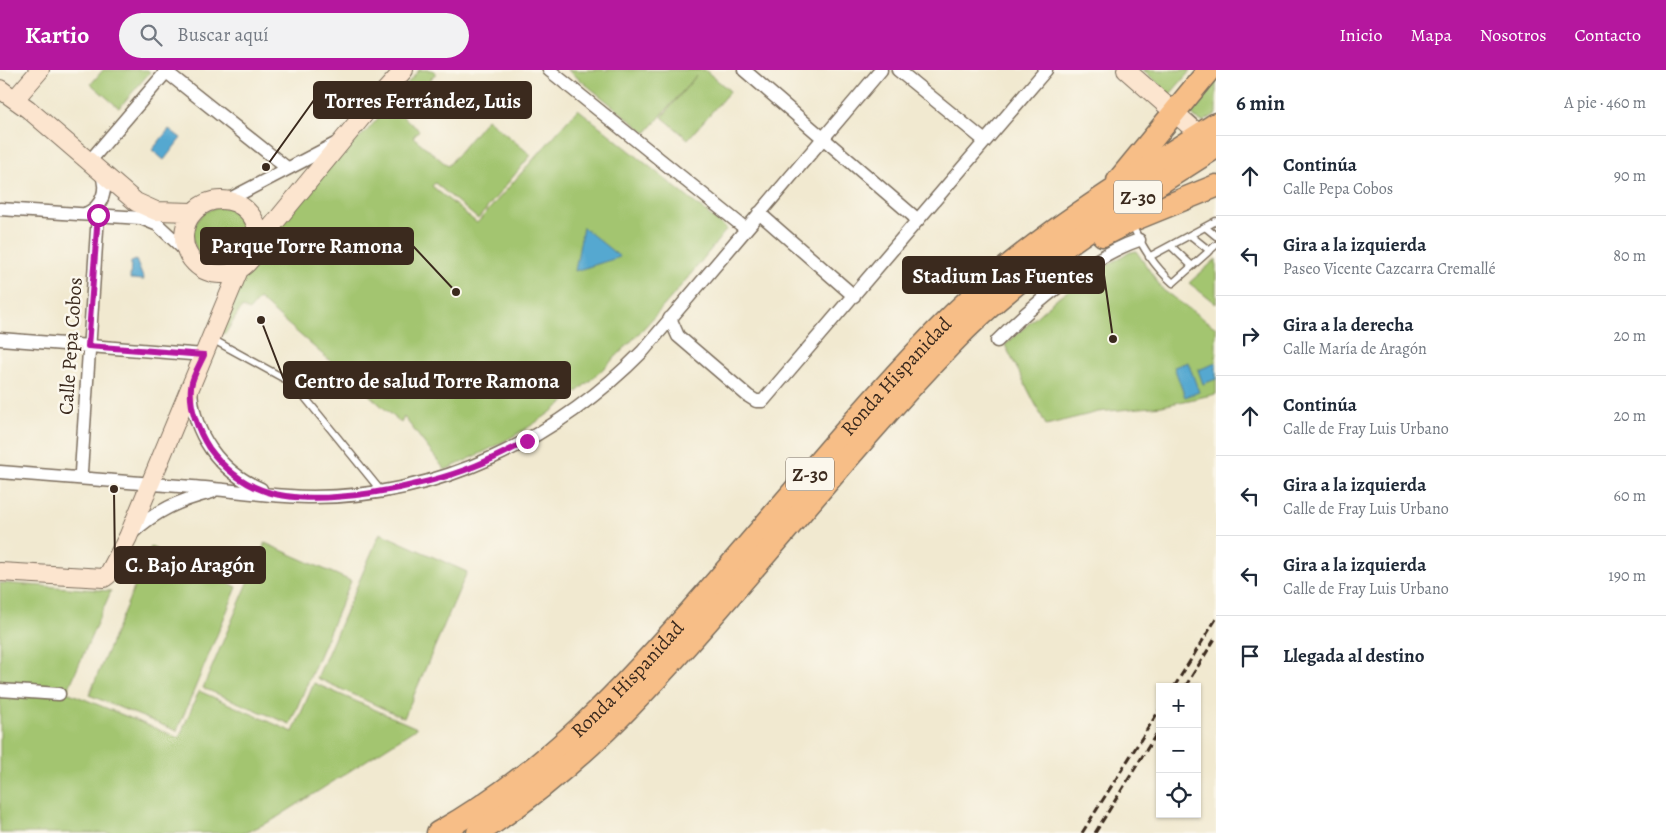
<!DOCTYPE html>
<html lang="es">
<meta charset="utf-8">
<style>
body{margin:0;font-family:Alegreya,serif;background:#f2f2f3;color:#1f2937}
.controls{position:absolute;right:15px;bottom:15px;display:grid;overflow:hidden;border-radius:0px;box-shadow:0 1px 4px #0004}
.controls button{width:45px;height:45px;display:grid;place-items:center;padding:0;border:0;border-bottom:1px solid #e0e1e3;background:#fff;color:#1f2937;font:25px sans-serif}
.stop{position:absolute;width:15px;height:15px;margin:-11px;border:4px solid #b5179e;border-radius:50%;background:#fff}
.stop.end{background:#b5179e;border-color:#fff;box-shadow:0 1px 5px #0008}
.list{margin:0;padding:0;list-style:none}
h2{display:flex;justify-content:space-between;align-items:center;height:65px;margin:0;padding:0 20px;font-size:21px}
h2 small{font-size:16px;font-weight:400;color:#747a83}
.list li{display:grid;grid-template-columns:32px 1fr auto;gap:15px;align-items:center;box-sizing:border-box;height:80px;padding:0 20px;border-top:1px solid #e0e1e3}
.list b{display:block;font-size:19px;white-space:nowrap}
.list p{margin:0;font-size:16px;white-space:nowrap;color:#747a83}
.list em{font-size:16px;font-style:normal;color:#747a83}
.icon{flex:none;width:28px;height:28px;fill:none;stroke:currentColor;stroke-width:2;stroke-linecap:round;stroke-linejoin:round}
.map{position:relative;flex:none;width:1216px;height:763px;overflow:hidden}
header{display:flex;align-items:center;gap:30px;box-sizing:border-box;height:70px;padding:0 25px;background:#b5179e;color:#fff}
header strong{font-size:24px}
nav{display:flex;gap:28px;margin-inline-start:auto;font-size:18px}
.search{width:350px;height:45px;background:#f2f2f3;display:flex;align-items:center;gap:12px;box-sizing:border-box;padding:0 18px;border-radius:28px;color:#747a83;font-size:19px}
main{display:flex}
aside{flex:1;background:#fff}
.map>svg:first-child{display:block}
</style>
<header>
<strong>Kartio</strong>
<div class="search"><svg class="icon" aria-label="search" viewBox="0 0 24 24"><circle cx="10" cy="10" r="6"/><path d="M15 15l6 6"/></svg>Buscar aquí</div>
<nav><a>Inicio</a><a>Mapa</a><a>Nosotros</a><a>Contacto</a></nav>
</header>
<main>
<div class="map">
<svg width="1216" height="763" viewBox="0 0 1216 763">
<rect width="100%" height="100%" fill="#fbf7ec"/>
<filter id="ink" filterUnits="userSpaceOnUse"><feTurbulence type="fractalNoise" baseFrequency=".02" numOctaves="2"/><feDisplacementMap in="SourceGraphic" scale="10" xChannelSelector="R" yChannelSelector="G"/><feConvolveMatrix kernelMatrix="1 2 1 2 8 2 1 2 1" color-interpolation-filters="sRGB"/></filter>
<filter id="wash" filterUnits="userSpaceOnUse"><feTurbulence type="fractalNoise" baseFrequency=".0096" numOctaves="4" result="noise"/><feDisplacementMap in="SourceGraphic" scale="20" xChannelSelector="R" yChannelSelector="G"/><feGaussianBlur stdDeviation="1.12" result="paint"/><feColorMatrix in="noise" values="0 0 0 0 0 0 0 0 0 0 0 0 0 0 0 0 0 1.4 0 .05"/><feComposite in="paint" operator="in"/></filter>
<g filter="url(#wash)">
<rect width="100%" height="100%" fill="#f1e9d0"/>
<path fill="#a3c56f" stroke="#6f7846" d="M103 0H148L150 2 119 38 91 14Z
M419 0H432L436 3 401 45 419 60 413 67 448 96 487 49 531 85 478 149 435 113 432 116 477 153 578 39 727 159C675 225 622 289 555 339 522 364 483 383 445 400L404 347 401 353 259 229 249 241 242 237 225 264 216 260 247 198 297 133 349 76 367 61Z
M568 0H705L730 21 688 69 662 47 696 6 646 63Z
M1143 0H1191L1170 24Z
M1216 4V44L1203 52 1195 48 1189 40Z
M193 166a29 29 0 1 1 58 0a29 29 0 1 1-58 0Z
M1136 181 1163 220 1216 258V324L1162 336 1098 342 1046 355 1005 275 1057 228 1127 183Z
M1216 189V234L1189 213Z
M380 463 467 502 404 648 317 608Z
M265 473 351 511 290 654 203 618Z
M151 477 237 517 177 661 89 625Z
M0 513 111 521 67 622 179 668 199 621 293 662 314 613 417 658 273 750 245 763H0Z"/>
<path fill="#54a8d0" stroke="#486977" d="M169 59 181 68 164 90 152 80Z
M583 157 620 187 575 201Z
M136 190 144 210 130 209 131 192Z
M1188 292 1199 322 1185 327 1174 297Z
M1216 293V309L1203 314 1198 300Z"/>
</g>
<g filter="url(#ink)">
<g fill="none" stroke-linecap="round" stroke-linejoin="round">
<g stroke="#7b6d5c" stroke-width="9">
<path id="lane" d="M1132 155C1143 178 1154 196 1173 213L1216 175
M1205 157 1216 166
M1190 165 1210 181
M1171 176 1192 196
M1149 187 1216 151
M212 269 294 314 381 421"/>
</g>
<g stroke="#7b6d5c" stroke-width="15">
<path id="street" d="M164 0 287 98
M549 0 746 159
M744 0 918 150
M898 0 985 71
M89 92 166 2
M228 130 339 72
M0 139 141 148 158 155 189 184
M759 143 854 226
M85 144C103 137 109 118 100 101
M670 248 678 266 748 326 756 331H763L1046 0
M0 269 204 285
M997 271C1032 235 1091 186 1139 170
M191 319C193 364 219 401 261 419
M0 402C64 407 128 412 192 417 232 420 273 427 313 427 440 427 555 370 643 281L881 0
M79 408 81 402 98 145
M131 464C155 441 180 430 212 422
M0 620 59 624"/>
</g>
<g stroke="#7b6d5c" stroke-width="20">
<path id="secondary" d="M1126 0 1208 72
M0 19 28 39 136 132 156 141 193 142
M15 29 40 0
M184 167a37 37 0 1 1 74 0a37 37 0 1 1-74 0Z
M257 174 366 42 404 0
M0 502 104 508 108 505 128 467 239 200"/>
</g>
<g stroke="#7b6d5c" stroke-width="25">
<g id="highway">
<path d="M1118 111 1209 0"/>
<path d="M1103 165 1130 151 1216 116"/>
<path id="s1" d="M438 763C551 699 627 615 710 519 784 434 856 345 935 263 1016 178 1118 117 1216 54"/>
<path d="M478 763C576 699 643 626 719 538 796 450 870 358 951 274 1027 194 1124 136 1216 77"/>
</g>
</g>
<use href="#lane" stroke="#fff" stroke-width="6"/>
<use href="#street" stroke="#fff" stroke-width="12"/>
<use href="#secondary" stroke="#fce5cf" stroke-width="18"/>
<use href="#highway" stroke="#f7be87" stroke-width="22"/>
<path stroke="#3b2a1e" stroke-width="3" stroke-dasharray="8 4" stroke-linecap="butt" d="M1174 617 1216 549
M1185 617 1216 567
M1082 763 1160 639
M1095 763 1160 658"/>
</g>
</g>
<g fill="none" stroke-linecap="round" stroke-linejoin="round" filter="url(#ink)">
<path stroke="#b5179e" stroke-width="6" d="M98 145 88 276 204 285C200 294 192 307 191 317 189 337 198 361 209 378 223 397 240 412 262 420 313 440 425 417 475 396 493 389 510 380 527 371"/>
</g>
<g text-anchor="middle" stroke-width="5" stroke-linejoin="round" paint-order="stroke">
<g fill="#fbf7ec" stroke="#75685c" stroke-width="1">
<rect x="1114" y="110.5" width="48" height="33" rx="4"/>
<rect x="786" y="387.5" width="48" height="33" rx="4"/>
</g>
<g font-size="19" font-weight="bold" fill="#3b2a1e">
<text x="1138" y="134">Z-30</text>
<text x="810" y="411">Z-30</text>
</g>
<g font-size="20" fill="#3b2a1e" stroke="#fbf7ec">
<text transform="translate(70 276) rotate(-86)" y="7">Calle Pepa Cobos</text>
<text dy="7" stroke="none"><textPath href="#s1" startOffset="650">Ronda Hispanidad</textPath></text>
<text dy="7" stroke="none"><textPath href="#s1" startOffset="245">Ronda Hispanidad</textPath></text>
</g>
</g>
<path fill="none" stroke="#3b2a1e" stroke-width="2" d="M266 97L314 30M456 222L413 176M1113 269L1104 205M261 250L284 310M114 419L115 495"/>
<g fill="#3b2a1e" stroke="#fbf7ec" stroke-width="2">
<circle cx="266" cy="97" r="5"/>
<circle cx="456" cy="222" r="5"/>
<circle cx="1113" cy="269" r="5"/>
<circle cx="261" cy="250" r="5"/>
<circle cx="114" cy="419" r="5"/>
</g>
<g fill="#3b2a1e" stroke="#3b2a1e" stroke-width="2">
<rect x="314" y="12" width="217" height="36" rx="5"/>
<rect x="201" y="158" width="212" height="36" rx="5"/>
<rect x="903" y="187" width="201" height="36" rx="5"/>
<rect x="284" y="292" width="286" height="36" rx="5"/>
<rect x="115" y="477" width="150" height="36" rx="5"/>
</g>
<g font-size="21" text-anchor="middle" font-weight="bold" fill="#fff">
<text x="423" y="38">Torres Ferrández, Luis</text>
<text x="307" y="183">Parque Torre Ramona</text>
<text x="1003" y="213">Stadium Las Fuentes</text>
<text x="427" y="318">Centro de salud Torre Ramona</text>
<text x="190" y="502">C. Bajo Aragón</text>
</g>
</svg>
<div class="controls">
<button>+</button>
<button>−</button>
<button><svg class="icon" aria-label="locate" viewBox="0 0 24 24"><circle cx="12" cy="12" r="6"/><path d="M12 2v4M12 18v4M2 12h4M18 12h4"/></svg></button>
</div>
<div class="stop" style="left:98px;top:145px"></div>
<div class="stop end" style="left:527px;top:371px"></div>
</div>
<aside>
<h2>6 min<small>A pie · 460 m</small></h2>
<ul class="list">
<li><svg class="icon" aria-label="ahead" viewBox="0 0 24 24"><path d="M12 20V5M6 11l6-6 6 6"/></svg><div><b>Continúa</b><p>Calle Pepa Cobos</p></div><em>90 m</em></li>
<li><svg class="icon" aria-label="left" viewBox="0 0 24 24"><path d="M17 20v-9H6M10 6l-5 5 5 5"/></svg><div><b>Gira a la izquierda</b><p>Paseo Vicente Cazcarra Cremallé</p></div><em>80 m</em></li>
<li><svg class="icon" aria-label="right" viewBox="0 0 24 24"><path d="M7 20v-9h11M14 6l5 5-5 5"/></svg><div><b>Gira a la derecha</b><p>Calle María de Aragón</p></div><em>20 m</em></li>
<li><svg class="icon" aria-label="ahead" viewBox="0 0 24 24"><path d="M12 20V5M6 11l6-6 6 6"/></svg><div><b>Continúa</b><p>Calle de Fray Luis Urbano</p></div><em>20 m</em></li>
<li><svg class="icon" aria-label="left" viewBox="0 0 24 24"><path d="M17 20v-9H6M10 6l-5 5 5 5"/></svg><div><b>Gira a la izquierda</b><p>Calle de Fray Luis Urbano</p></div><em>60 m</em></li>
<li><svg class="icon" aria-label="left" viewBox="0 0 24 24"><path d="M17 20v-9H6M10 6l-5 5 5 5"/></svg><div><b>Gira a la izquierda</b><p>Calle de Fray Luis Urbano</p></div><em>190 m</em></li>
<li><svg class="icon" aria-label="arrive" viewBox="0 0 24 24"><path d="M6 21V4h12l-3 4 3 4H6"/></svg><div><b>Llegada al destino</b></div></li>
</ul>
</aside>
</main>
